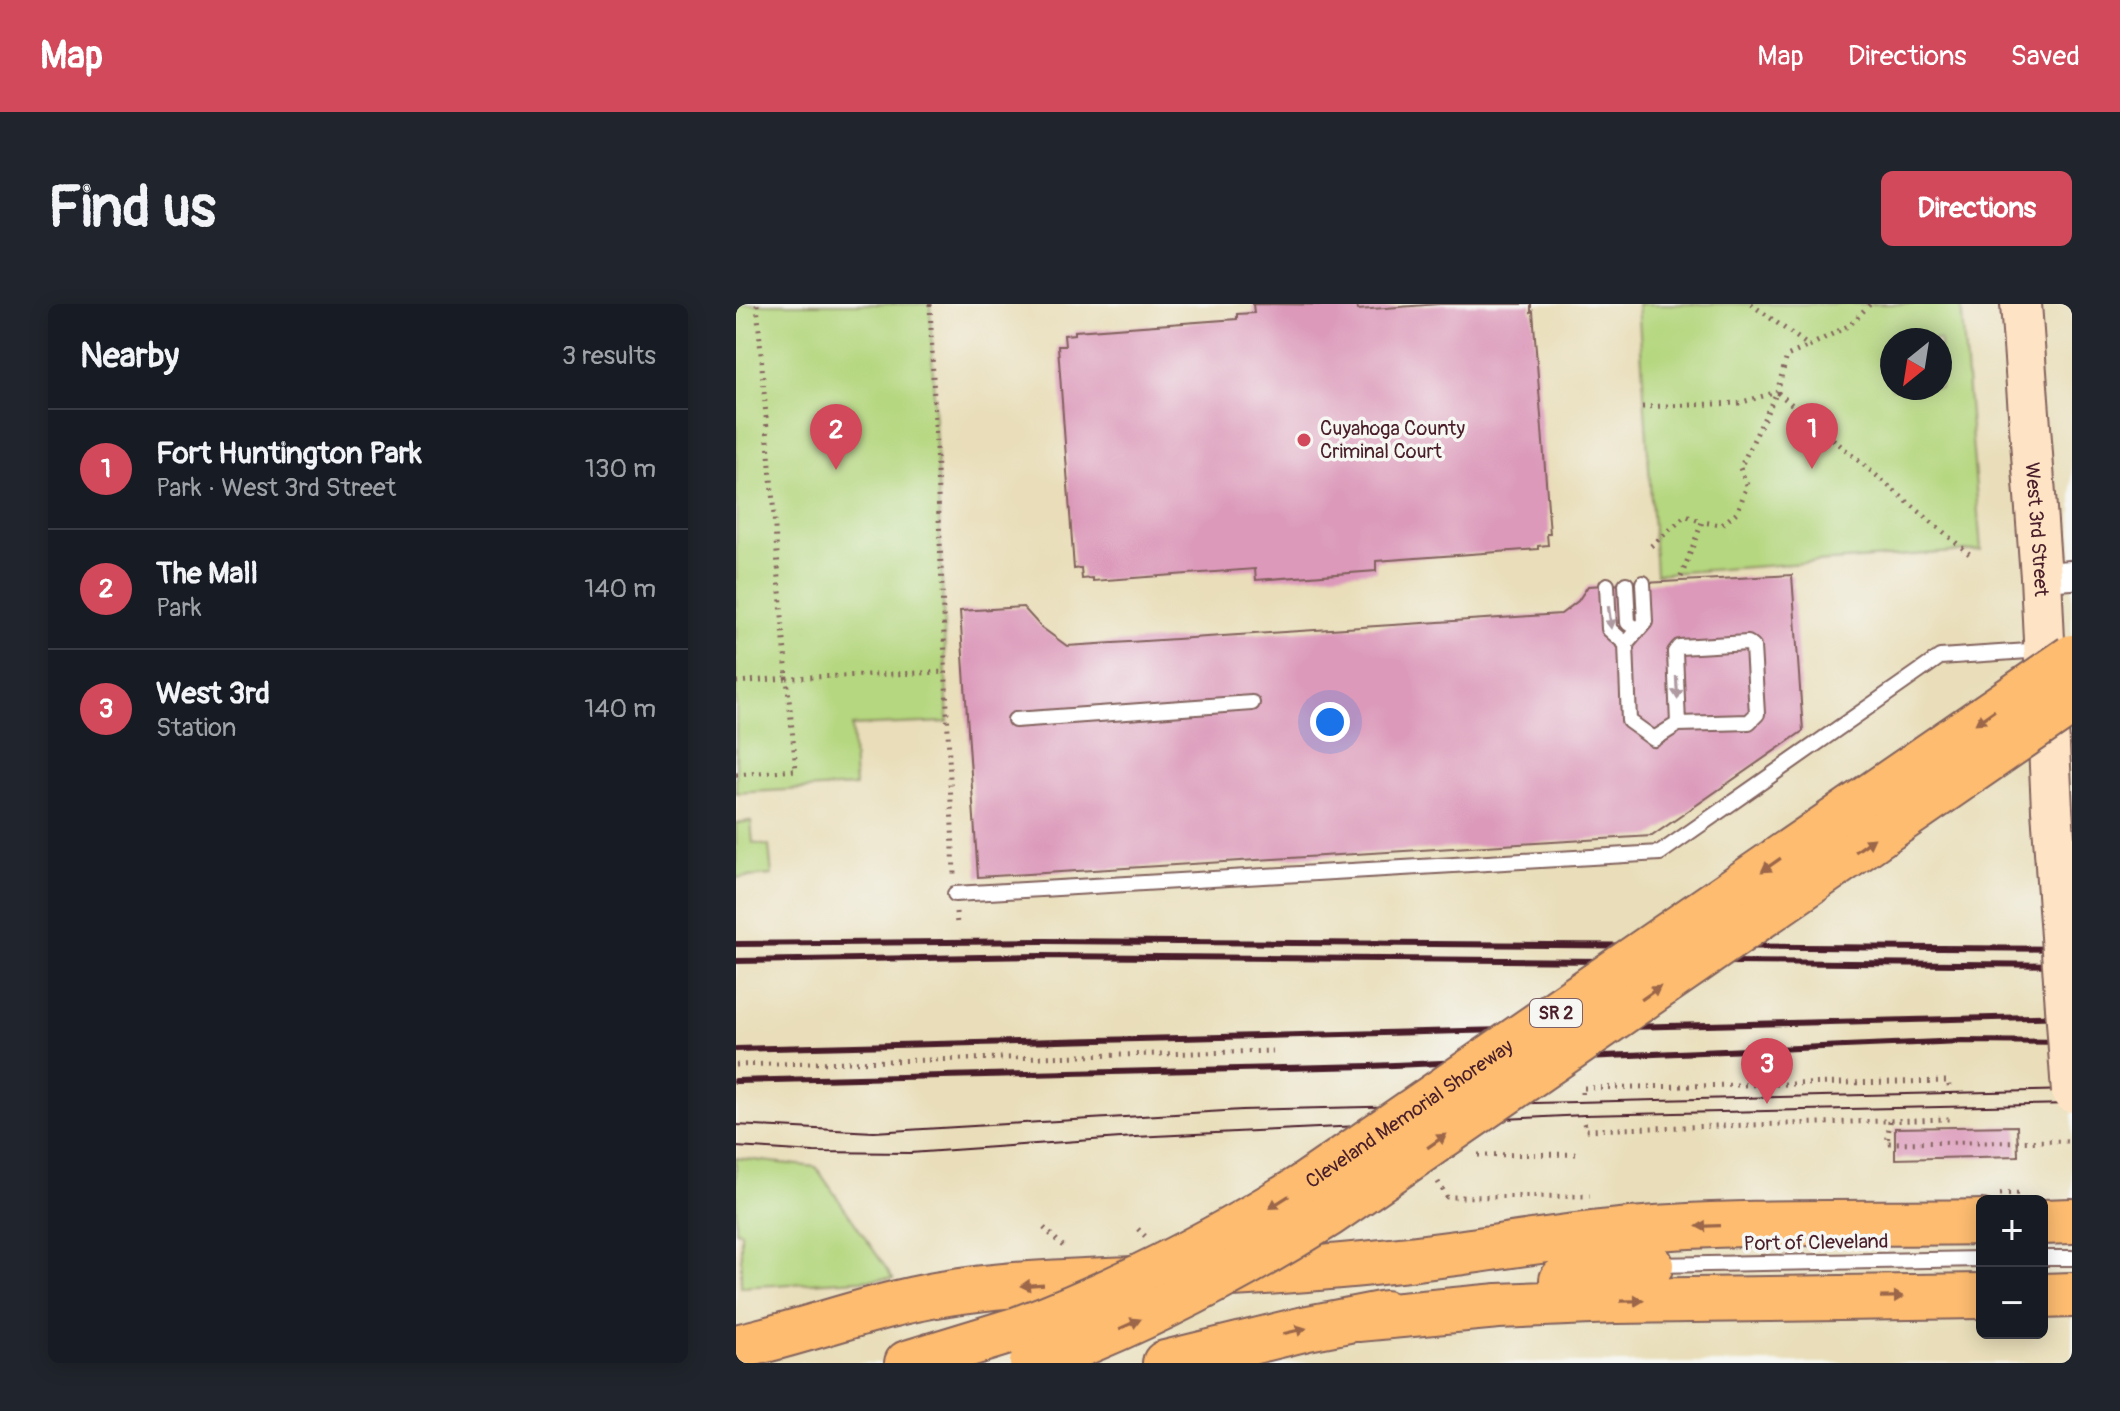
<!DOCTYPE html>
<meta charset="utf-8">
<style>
body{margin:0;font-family:Pangolin,sans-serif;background:#20242c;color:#f1f3f6}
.controls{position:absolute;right:24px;bottom:24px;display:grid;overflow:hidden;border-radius:12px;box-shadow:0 4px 20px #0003}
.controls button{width:72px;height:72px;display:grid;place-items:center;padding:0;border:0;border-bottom:2px solid #363941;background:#171b24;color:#f1f3f6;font:40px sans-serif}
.compass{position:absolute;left:1144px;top:24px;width:72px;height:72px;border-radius:50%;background:#171b24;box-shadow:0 4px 20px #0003;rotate:210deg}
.you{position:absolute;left:594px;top:418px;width:28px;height:28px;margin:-20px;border:6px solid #fff;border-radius:50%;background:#1a73e8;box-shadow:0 0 0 12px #1a73e833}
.badge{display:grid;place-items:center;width:52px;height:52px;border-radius:50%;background:#d1495b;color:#fff;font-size:26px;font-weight:700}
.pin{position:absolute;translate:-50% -66px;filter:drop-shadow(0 2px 4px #0008)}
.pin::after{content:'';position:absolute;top:42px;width:28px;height:24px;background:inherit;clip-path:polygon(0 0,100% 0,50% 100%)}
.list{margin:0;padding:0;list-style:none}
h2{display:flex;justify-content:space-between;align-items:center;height:104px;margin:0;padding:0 32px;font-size:34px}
h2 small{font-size:26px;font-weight:400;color:#9ea1a6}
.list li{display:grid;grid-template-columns:52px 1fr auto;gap:24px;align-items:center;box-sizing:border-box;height:120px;padding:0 32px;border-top:2px solid #363941}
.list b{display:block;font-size:30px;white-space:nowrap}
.list p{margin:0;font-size:26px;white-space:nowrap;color:#9ea1a6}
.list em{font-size:26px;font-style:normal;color:#9ea1a6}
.map{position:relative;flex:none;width:1336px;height:1059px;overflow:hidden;border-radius:12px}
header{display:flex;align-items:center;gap:48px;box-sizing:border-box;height:112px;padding:0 40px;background:#d1495b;color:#fff}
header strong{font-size:38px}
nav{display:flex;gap:44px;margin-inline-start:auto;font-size:28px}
.intro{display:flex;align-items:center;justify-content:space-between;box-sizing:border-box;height:192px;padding:0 48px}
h1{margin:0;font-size:56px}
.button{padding:20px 36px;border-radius:12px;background:#d1495b;color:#fff;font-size:28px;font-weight:700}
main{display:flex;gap:48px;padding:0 48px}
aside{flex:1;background:#171b24;border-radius:12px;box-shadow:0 4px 20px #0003}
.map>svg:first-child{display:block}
</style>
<header>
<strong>Map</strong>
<nav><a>Map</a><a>Directions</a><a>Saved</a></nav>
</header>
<div class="intro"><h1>Find us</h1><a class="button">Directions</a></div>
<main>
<aside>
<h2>Nearby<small>3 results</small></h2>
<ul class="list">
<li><span class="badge">1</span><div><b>Fort Huntington Park</b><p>Park · West 3rd Street</p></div><em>130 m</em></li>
<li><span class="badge">2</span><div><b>The Mall</b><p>Park</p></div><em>140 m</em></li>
<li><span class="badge">3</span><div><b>West 3rd</b><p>Station</p></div><em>140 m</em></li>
</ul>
</aside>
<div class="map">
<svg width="1336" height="1059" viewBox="0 0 1336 1059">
<rect width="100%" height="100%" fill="#f6f6f2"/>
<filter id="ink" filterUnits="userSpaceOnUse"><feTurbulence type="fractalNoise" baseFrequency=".0125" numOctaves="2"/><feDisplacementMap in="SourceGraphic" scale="16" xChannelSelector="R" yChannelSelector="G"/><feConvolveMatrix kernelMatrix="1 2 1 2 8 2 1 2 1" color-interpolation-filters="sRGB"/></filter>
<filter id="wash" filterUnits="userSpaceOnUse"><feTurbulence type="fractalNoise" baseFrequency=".006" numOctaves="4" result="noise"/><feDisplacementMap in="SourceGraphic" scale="32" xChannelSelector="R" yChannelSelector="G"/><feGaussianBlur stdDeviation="1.8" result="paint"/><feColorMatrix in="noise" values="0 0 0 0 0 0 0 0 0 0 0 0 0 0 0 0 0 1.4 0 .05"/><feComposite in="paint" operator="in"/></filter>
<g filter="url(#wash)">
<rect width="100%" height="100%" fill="#e9deb9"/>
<path fill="#b5d77f" stroke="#807b55" stroke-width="2" fill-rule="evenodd" d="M0 0H194L212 418 116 422 119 482 0 489Z
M902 0H1225L1245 246 920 270ZM1204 36V84H1156V36Z
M15 517 17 539 33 542 36 571 0 574V519Z
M0 854 80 863 157 974 5 983V928L0 927Z"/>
<g id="blocks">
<path fill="#dc99ba" d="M517 0 621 1 622 6 704 0H795V8L797 7 814 230H811L812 241 802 242V245L640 257V267L520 276 519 265 357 277V274L346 275 345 264 338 265 322 42H329L328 31 339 30V27L501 15V10L518 9Z
M1056 271 1067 427 916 532 242 573 224 307 287 303 305 323 331 342 825 310 842 297 852 282Z
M1281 822 1282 852 1159 855V824Z"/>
</g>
</g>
<g filter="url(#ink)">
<use href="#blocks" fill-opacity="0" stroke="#82625d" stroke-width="2"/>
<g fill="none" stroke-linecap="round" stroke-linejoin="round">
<g stroke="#82625d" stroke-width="18">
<path id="lane" d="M907 279 909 318 890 340 893 417 918 435 942 420 1013 418 1021 410 1017 343 1012 339 943 343 939 348 942 420
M890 280 892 319 901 325
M871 281 873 325 890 340
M279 416 516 399
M219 590 924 549 1204 353 1308 346
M1306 954H1336
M919 961 1246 955"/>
</g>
<g stroke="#82625d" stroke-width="32">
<path id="street" d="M1305 273 1336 271"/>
</g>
<g stroke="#82625d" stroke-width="44">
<g id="secondary">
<path id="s1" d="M1285 0 1305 273 1316 505"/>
</g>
</g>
<g stroke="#82625d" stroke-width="48">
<path id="highway" d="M1306 918 1336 917
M479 971C560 967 640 960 720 949 778 941 836 931 895 926 1011 916 1129 920 1246 918
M826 976 915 961
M1306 992 1336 991
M622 1015 762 1002 879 997 1246 992
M0 1043C56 1031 110 1011 166 998 241 980 321 978 398 975
M171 1059 282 1025
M429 1059 572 1024 649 1009"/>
</g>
<path stroke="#82625d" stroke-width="5" stroke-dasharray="2 6" stroke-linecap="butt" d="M194 0 218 570
M1015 0 1073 42 1114 21 1134 0
M906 103 1003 99 1041 88 1051 52 1073 42
M915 242 950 212 966 218
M945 273 966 218 986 221 1002 207 1011 181 1004 164 1041 88 1237 253
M0 378 51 374 21 0
M0 471 60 466 51 374 210 368
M220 608 221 621
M0 761 537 747
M846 790V784L1212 777 1213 782
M1154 817 1151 839 1336 837
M848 819 850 826 1214 815V811
M742 851 845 850
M702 878 711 893 854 892
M1264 890 1286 889
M308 924 329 944
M402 925 411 934"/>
<use href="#lane" stroke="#fff" stroke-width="14"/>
<use href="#street" stroke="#fff" stroke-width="28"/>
<use href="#secondary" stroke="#fee4c5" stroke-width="40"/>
<use href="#highway" stroke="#fdbc6f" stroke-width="44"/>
<path stroke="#4a1f2b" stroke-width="2" d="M0 821 138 828 506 806 1336 786
M0 843 78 848 174 849 399 833 848 811 1336 800"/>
<path stroke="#4a1f2b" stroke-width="6" d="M0 640 307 637 1336 645
M0 657 306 652 1336 661
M0 745 1336 712
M0 777 634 762 1226 737 1336 738"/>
<g stroke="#82625d" stroke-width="44" stroke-linecap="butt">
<path id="secondary-bridge" d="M1316 505 1336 788"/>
</g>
<g stroke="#82625d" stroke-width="48" stroke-linecap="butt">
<g id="highway-bridge">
<path id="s2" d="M282 1025C385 986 476 940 569 881L1336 353"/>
<path d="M296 1059C401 1021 497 971 592 911L1336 398"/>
</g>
</g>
<use href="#secondary-bridge" stroke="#fee4c5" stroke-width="40"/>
<use href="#highway-bridge" stroke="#fdbc6f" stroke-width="44"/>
</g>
<defs><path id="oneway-solid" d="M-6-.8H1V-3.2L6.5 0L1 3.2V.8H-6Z" transform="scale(2)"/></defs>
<g fill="#ae9aa0">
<use href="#oneway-solid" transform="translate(874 314) rotate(82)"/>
<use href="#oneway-solid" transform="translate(941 384) rotate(87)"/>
</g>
<g fill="#9b664a">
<use href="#oneway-solid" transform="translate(1249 413) rotate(145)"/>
<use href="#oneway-solid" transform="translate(1129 541) rotate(-35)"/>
<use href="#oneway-solid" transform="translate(1035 561) rotate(145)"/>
<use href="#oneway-solid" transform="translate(915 689) rotate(-35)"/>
<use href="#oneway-solid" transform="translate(701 837) rotate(-35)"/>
<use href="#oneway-solid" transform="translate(543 898) rotate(148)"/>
<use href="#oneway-solid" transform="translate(972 922) rotate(178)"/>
<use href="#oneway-solid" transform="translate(296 981) rotate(176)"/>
<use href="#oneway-solid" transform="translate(1156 993) rotate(-1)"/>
<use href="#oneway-solid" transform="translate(896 997) rotate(-1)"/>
<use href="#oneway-solid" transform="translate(394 1020) rotate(-24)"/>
<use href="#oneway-solid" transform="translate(559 1027) rotate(-13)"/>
</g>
</g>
<circle fill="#d1495b" stroke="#f6f6f2" stroke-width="3" cx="568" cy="136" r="8"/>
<g text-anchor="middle" stroke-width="7" stroke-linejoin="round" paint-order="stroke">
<rect fill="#f6f6f2" stroke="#7e6067" stroke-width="2" x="794" y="695" width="52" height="28" rx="6"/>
<g font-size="18" font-weight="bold" fill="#4a1f2b">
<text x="820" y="715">SR 2</text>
</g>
<g font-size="20" fill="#4a1f2b" stroke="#f6f6f2" text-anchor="start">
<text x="584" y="131">Cuyahoga County<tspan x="584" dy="23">Criminal Court</tspan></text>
</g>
<g font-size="20" fill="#4a1f2b" stroke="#f6f6f2">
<text dy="7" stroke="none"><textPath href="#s1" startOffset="226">West 3rd Street</textPath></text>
<text dy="7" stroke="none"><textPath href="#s2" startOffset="448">Cleveland Memorial Shoreway</textPath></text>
<text transform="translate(1080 938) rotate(-1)" y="7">Port of Cleveland</text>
</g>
</g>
</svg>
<div class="controls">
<button>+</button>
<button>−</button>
</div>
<svg class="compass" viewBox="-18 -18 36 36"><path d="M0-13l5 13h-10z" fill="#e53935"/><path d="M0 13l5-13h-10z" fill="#9ea1a6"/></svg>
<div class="you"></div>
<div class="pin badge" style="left:1076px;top:165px">1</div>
<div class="pin badge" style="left:100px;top:166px">2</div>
<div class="pin badge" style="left:1031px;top:800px">3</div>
</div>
</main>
